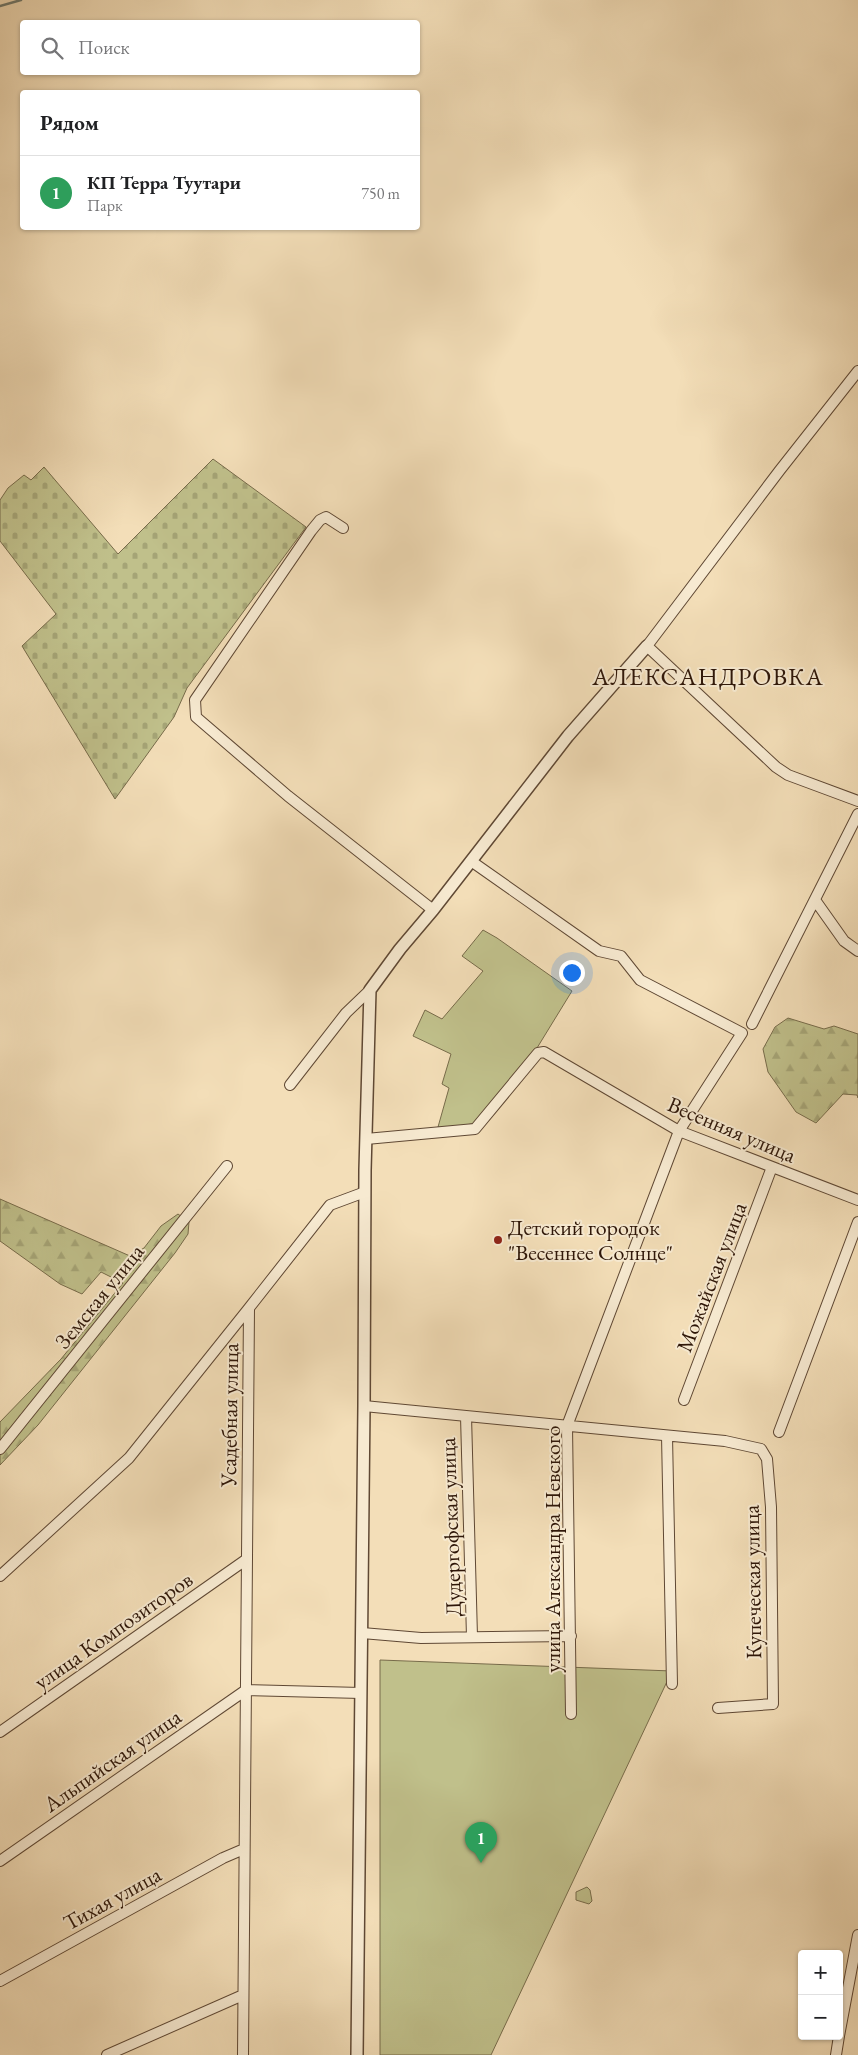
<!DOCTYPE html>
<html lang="ru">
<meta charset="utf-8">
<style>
body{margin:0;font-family:"EB Garamond",serif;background:#f2f2f2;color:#202124}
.controls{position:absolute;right:15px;bottom:15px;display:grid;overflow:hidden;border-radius:5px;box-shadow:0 1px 4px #0004}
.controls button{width:45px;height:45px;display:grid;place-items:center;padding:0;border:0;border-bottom:1px solid #e0e0e0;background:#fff;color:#202124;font:25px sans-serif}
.you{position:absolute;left:571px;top:972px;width:18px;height:18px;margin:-12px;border:4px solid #fff;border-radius:50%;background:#1a73e8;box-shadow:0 0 0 8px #1a73e833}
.badge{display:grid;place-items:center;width:32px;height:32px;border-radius:50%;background:#8f2418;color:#fff;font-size:16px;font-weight:700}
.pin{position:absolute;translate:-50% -41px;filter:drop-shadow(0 1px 2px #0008)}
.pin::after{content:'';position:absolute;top:26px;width:18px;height:15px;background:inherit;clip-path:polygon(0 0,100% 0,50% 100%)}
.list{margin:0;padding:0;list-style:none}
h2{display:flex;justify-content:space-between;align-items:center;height:65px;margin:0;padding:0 20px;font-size:21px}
h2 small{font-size:16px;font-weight:400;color:#757577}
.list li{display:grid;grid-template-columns:32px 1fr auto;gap:15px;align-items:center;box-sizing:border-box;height:75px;padding:0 20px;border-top:1px solid #e0e0e0}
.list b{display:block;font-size:19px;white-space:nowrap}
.list p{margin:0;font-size:16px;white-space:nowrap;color:#757577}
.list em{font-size:16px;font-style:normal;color:#757577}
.icon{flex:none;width:28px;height:28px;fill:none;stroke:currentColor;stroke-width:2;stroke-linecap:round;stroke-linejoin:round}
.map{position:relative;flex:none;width:858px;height:2055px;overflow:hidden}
.search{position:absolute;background:#fff;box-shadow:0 1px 4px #0004;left:20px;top:20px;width:400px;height:55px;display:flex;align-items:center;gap:12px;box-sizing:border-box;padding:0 18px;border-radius:5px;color:#757577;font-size:19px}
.panel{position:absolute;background:#fff;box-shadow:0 1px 4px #0004;left:20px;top:90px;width:400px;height:140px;border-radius:5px}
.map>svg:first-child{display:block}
</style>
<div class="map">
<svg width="858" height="2055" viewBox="0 0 858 2055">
<defs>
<pattern id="forest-firs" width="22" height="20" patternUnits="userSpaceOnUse" patternTransform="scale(1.25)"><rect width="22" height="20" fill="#c0c08b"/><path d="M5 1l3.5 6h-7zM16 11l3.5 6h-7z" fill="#a5a476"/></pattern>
<pattern id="cemetery-stones" width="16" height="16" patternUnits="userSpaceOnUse" patternTransform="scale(1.25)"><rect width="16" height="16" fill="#c0c08b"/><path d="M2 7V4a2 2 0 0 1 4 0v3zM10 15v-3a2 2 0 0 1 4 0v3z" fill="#a5a476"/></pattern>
</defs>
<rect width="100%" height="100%" fill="#f3deb8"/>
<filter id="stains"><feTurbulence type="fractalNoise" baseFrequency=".004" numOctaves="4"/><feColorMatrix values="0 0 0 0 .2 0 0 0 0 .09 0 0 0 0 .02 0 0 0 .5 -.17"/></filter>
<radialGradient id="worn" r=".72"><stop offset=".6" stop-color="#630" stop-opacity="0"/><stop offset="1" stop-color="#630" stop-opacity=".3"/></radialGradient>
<path fill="url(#forest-firs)" stroke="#776b4a" d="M788 1018 824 1029 834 1026 858 1034V1098L857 1095 843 1094 816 1123 796 1112 768 1072 763 1049 775 1027Z
M0 1199 130 1256 144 1248 161 1226 178 1214 189 1222 188 1234 175 1253 38 1425 0 1465V1422L61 1359 123 1283 101 1272 82 1294 60 1284 0 1241Z
M587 1887 590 1890 592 1901 589 1904 576 1900V1892Z"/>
<path fill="url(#cemetery-stones)" stroke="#776b4a" d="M213 459 306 527 187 688 174 717 115 799 22 646 56 614 0 541V500L8 488 24 475 31 480 44 467 118 554Z"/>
<path fill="#c0c08b" stroke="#776b4a" d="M483 930 497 938 572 991 537 1048 476 1123 448 1129 438 1127 449 1088 442 1084 451 1054 413 1036 425 1010 442 1019 483 971 462 956Z
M380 1660 672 1671 491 2055H380Z"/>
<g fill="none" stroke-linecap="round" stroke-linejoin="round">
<path stroke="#707a6f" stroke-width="2.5" d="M0 6 21 0"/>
<g stroke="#5f4834" stroke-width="12">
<path id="minor" d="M858 371 780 470 647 646 776 767 788 775 858 801
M343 528 326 517 320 520 311 531 195 700 196 717 288 796 433 910
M471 861 599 951 621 956 640 980 742 1033 679 1131 567 1426 571 1714
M815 900 844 941 858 951
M752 1024 858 814
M290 1085 346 1013 370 990
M366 1139 475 1129 538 1053 544 1052 679 1131 858 1200
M684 1400 772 1167
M364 1406 725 1441 761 1449 767 1459 771 1507 773 1704 718 1708
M466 1416 472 1637
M779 1432 858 1222
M667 1436 672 1684
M0 1449 227 1166
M0 1576 129 1458 249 1308
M362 1633 421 1638 571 1636
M246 1690 361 1693
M0 1732 247 1559
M0 1861 246 1690
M0 1981 223 1858 244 1849
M839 2036 858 1935
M107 2055 243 1995
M243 2055 249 1308 330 1205 365 1192
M836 2055 839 2036"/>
</g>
<g stroke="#5f4834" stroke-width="14">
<path id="tertiary" d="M357 2055 364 1406 365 1170 370 990 400 949 433 910 568 736 647 646"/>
</g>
<use href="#minor" stroke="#f7ead1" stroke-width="10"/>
<use href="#tertiary" stroke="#f7ead1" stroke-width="11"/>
</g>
<circle fill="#8f2418" stroke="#f7ead1" stroke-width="2" cx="498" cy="1240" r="5"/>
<g text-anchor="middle" stroke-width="4" stroke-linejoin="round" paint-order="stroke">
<g font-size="22" fill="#2e1608" stroke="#f7ead1">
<text transform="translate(732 1129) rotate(23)" y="8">Весенняя улица</text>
<text transform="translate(711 1277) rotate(-69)" y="8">Можайская улица</text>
<text transform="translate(99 1296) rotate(-51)" y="8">Земская улица</text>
<text transform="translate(229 1415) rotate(-89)" y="8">Усадебная улица</text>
<text transform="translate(450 1527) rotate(-92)" y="8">Дудергофская улица</text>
<text transform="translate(552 1549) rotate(-90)" y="8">улица Александра Невского</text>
<text transform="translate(752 1582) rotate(-91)" y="8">Купеческая улица</text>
<text transform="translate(113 1630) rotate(-35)" y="8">улица Композиторов</text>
<text transform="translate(112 1760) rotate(-35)" y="8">Альпийская улица</text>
<text transform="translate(112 1898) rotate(-29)" y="8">Тихая улица</text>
</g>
<g font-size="22" fill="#2e1608" stroke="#f7ead1" text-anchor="start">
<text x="508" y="1235">Детский городок<tspan x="508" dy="25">"Весеннее Солнце"</tspan></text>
</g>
<g font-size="25" letter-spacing="1" fill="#2e1608" stroke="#f7ead1">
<text x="708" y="685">АЛЕКСАНДРОВКА</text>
</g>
</g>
<rect width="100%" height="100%" filter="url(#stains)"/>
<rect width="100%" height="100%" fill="url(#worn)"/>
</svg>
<div class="controls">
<button>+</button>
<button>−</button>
</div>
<div class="you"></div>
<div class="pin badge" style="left:481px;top:1863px;background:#2e9e5b">1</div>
<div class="search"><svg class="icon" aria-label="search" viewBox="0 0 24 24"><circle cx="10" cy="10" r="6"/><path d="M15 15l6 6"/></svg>Поиск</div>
<section class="panel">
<h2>Рядом<small></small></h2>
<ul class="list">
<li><span class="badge" style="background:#2e9e5b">1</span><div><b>КП Терра Туутари</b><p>Парк</p></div><em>750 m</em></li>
</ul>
</section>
</div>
